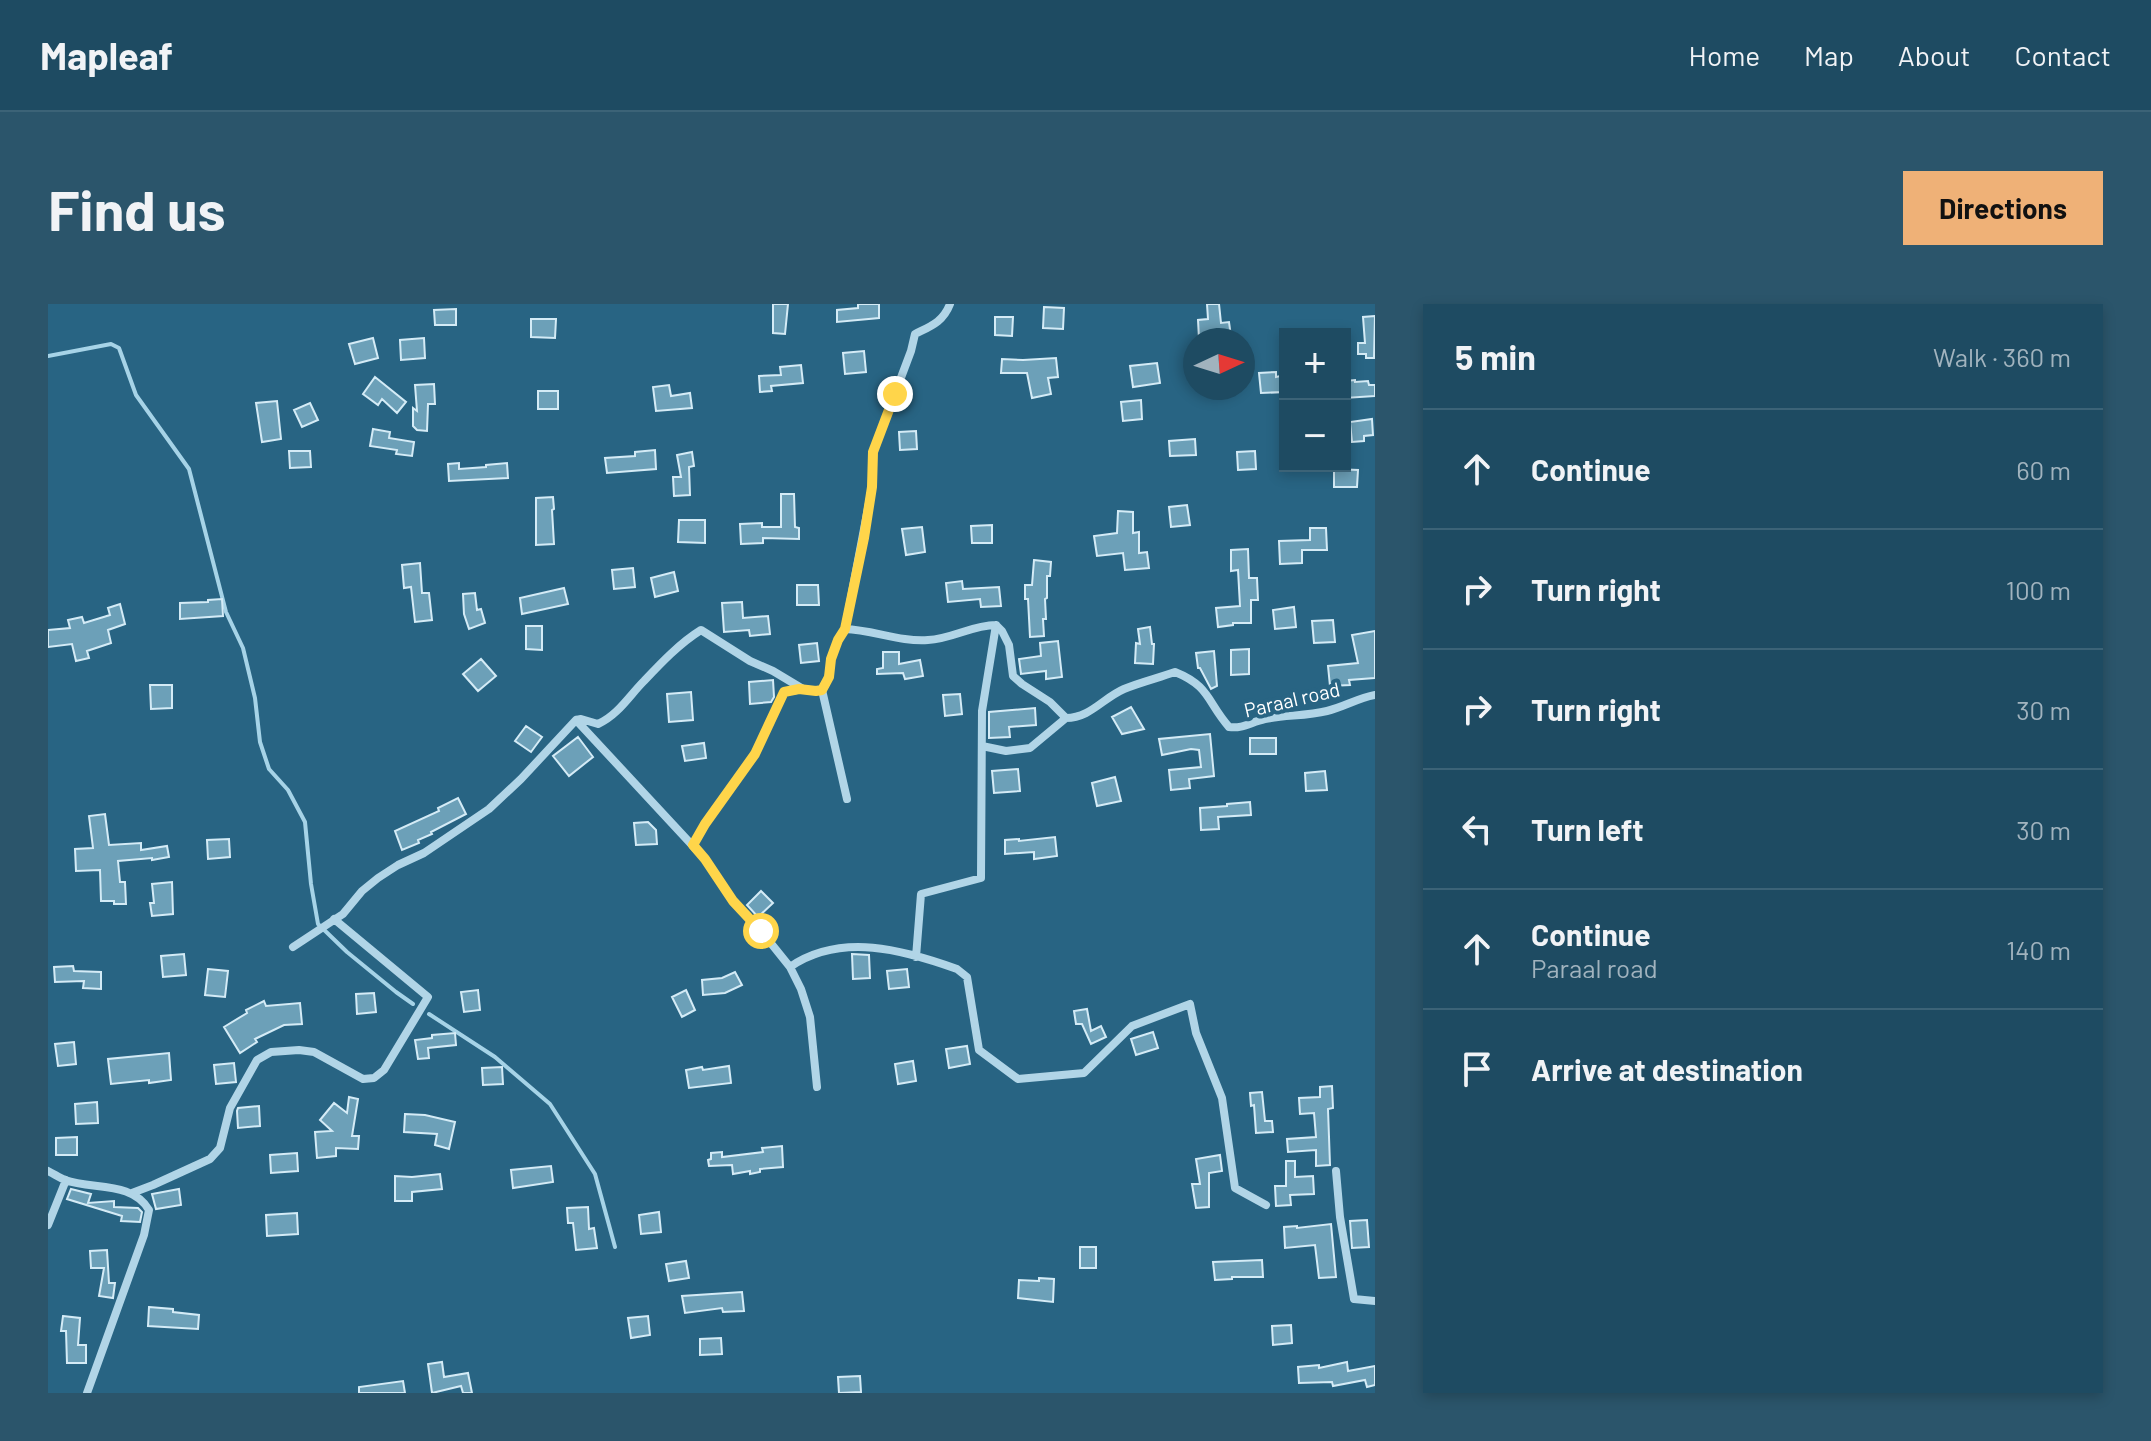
<!DOCTYPE html>
<meta charset="utf-8">
<style>
body{margin:0;font-family:Barlow,sans-serif;background:#2b556b;color:#f1f3f6}
.controls{position:absolute;right:24px;top:24px;display:grid;overflow:hidden;border-radius:0px;box-shadow:0 4px 12px #0003}
.controls button{width:72px;height:72px;display:grid;place-items:center;padding:0;border:0;border-bottom:2px solid #3c6377;background:#1e4b62;color:#f1f3f6;font:40px sans-serif}
.compass{position:absolute;left:1135px;top:24px;width:72px;height:72px;border-radius:50%;background:#1e4b62;box-shadow:0 4px 12px #0003;rotate:86deg}
.stop{position:absolute;width:24px;height:24px;margin:-18px;border:6px solid #ffd54a;border-radius:50%;background:#fff}
.stop.end{background:#ffd54a;border-color:#fff;box-shadow:0 2px 8px #0008}
.list{margin:0;padding:0;list-style:none}
h2{display:flex;justify-content:space-between;align-items:center;height:104px;margin:0;padding:0 32px;font-size:34px}
h2 small{font-size:26px;font-weight:400;color:#a1b3be}
.list li{display:grid;grid-template-columns:52px 1fr auto;gap:24px;align-items:center;box-sizing:border-box;height:120px;padding:0 32px;border-top:2px solid #3c6377}
.list b{display:block;font-size:30px;white-space:nowrap}
.list p{margin:0;font-size:26px;white-space:nowrap;color:#a1b3be}
.list em{font-size:26px;font-style:normal;color:#a1b3be}
.icon{flex:none;width:44px;height:44px;fill:none;stroke:currentColor;stroke-width:2;stroke-linecap:round;stroke-linejoin:round}
.map{position:relative;flex:none;width:1327px;height:1089px;overflow:hidden;border-radius:0px}
header{display:flex;align-items:center;gap:48px;box-sizing:border-box;height:112px;padding:0 40px;background:#1e4b62;border-bottom:2px solid #3c6377}
header strong{font-size:38px}
nav{display:flex;gap:44px;margin-inline-start:auto;font-size:28px}
.intro{display:flex;align-items:center;justify-content:space-between;box-sizing:border-box;height:192px;padding:0 48px}
h1{margin:0;font-size:56px}
.button{padding:20px 36px;border-radius:0px;background:#efb177;color:#111;font-size:28px;font-weight:700}
main{display:flex;gap:48px;padding:0 48px}
aside{flex:1;background:#1e4b62;border-radius:0px;box-shadow:0 4px 12px #0003}
.map>svg:first-child{display:block}
</style>
<header>
<strong>Mapleaf</strong>
<nav><a>Home</a><a>Map</a><a>About</a><a>Contact</a></nav>
</header>
<div class="intro"><h1>Find us</h1><a class="button">Directions</a></div>
<main>
<div class="map">
<svg width="1327" height="1089" viewBox="0 0 1327 1089">
<rect width="100%" height="100%" fill="#286483"/>
<g fill="none" stroke-linecap="round" stroke-linejoin="round">
<path stroke="#a6d3e7" stroke-width="4" d="M0 52 63 40 71 44 88 91 141 165 178 308 195 344 207 394 212 438 221 465 240 486 257 518 263 580 270 620 299 648 348 688 365 700
M381 710 447 753 502 800 547 870 567 943"/>
</g>
<path fill="#6ca0b8" stroke="#d4ebf6" stroke-width="2" d="M725 0H740L737 30 725 29Z
M810 0H831V14L789 18V6L810 4Z
M1159 0H1171L1173 19 1181 18 1183 32 1151 35 1150 16 1160 15Z
M996 3 1016 4 1015 25 995 24Z
M408 5V21H387L386 6Z
M1327 12 1326 54H1318V50H1310V39H1317L1315 13Z
M947 13H965L964 32 947 31Z
M483 15H508L507 34 483 33Z
M325 34 330 54 307 60 301 40Z
M376 34 377 54 353 56 352 36Z
M816 47 818 68 797 70 795 49Z
M1008 54 1010 73 1000 74 1003 90 984 94 979 69H953L954 55 975 56Z
M1109 59 1112 79 1085 83 1082 62Z
M753 61 755 79 723 82 724 87 712 88 711 72 733 71 732 63Z
M1228 68V73L1237 71V88L1213 89 1211 69Z
M327 73 358 98 349 109 334 95 330 101 315 90Z
M1307 76V78L1320 77 1321 81H1327V92L1297 94V77Z
M386 80 387 100H380L379 127 369 126 365 122V104L369 107 367 81Z
M621 81 623 92 642 89 644 104 608 107 605 83Z
M490 87H510V105H490Z
M1093 96 1094 115 1075 117 1073 98Z
M229 97 233 135 214 138 208 99Z
M262 99 270 116 254 123 246 106Z
M1324 115 1325 131 1316 132V137L1304 138 1302 118Z
M325 125 342 128 341 134 366 138 364 152 348 150 349 146 322 142Z
M868 127 869 145 852 146 851 128Z
M1147 135 1148 151 1122 152 1121 137Z
M607 146 608 165 559 169 557 154 587 152V148Z
M241 147H262L263 163 242 164Z
M1207 147 1208 165 1190 166 1189 148Z
M644 148 646 162 641 163 642 191 626 192 625 173H633L629 151Z
M411 159V165L438 163V161L459 159 460 174 401 177 400 160Z
M1286 165 1310 166 1309 183H1286Z
M733 190H746L747 223 751 224V235L715 234V239L693 240 692 220 714 219V223H733Z
M505 193 506 205 504 206 506 240 488 241V194Z
M1139 201 1142 221 1123 223 1121 203Z
M1070 207 1085 208V229L1091 228V249L1099 248 1101 264 1077 266 1075 249 1049 252 1046 232 1069 229Z
M631 216H657V239L630 238Z
M944 221V239H924L923 222Z
M874 223 877 248 858 251 854 225Z
M1262 224H1278L1279 246H1254V259L1232 260 1231 237 1262 236Z
M1200 245 1201 274H1209L1210 296H1203V319H1185V321L1170 323 1168 304 1192 302 1190 266 1183 267V246Z
M986 256 1003 258 1002 272H999V294L997 295 998 315H995L996 332 982 333 980 295H977V281H984Z
M372 259 374 289H381L384 316 367 318 363 283 356 284 354 261Z
M585 264 587 283 566 285 564 266Z
M626 268 630 287 607 293 603 274Z
M914 277 915 285 951 283 953 302 933 303 932 295 900 298 898 279Z
M749 281H770L771 301H749Z
M516 284 520 300 474 310 472 294Z
M427 289 429 306 433 305 437 319 421 325 416 310 415 290Z
M174 295 175 312 132 315V299L160 298V296Z
M694 298 695 314 720 312 722 330 702 332 701 326 676 328 674 299Z
M72 300 77 320 60 326 63 339 39 347 41 354 28 357 24 340 0 343V326L22 324 20 316 34 313 36 319 62 311 60 304Z
M1246 303 1248 323 1227 325 1225 306Z
M1285 316 1287 338 1266 339 1264 317Z
M478 322H494V346L478 345Z
M1102 323 1104 340H1106L1105 360 1087 359 1088 339 1092 340 1090 325Z
M1327 327V374L1301 376 1302 381 1282 382 1280 362 1310 359 1304 331Z
M1010 337 1014 373 998 375V367L973 370 971 355 993 352 992 339Z
M769 339 771 357 753 359 751 341Z
M1201 345V370L1183 371V346Z
M1166 347 1169 382 1163 385 1152 364H1150L1148 349Z
M835 348H851V360L872 356 875 372 857 375 855 369 829 370V365L835 364Z
M433 355 448 372 430 387 415 370Z
M725 376 726 393 723 398 702 400 701 378Z
M102 381H124V404L103 405Z
M643 388 645 416 621 418 619 390Z
M912 390 914 410 897 412 895 391Z
M1083 403 1096 425 1074 430 1064 413Z
M987 404 988 421 961 423 962 433 941 434V408Z
M478 422 494 433 483 448 467 437Z
M1162 430 1166 472 1141 475 1142 484 1123 486 1121 466 1153 463 1151 446 1143 445 1114 451 1111 435Z
M530 433 545 453 521 472 505 452Z
M1202 434H1228V450H1202Z
M656 439 658 454 637 457 634 442Z
M970 465 972 487 946 489 944 467Z
M1277 467 1279 486 1258 487 1257 469Z
M1067 473 1073 497 1049 502 1044 479Z
M410 494 418 510 383 528 384 530 370 536 371 539 354 546 347 527 391 507 390 504Z
M1202 498 1203 511 1170 513 1171 525 1153 526 1152 504 1179 502V500Z
M57 510 61 541 93 539V546L119 542 121 553 104 556V554L70 557 72 578H77L78 600H66V597H53L52 566 28 567 27 545 45 544 41 512Z
M600 518 608 526 609 540 588 541 586 519Z
M1007 533 1009 552 986 555V548L957 550V536L971 535V537Z
M181 535 182 553 160 555 159 536Z
M124 578 125 610 104 612 102 599H106L104 580Z
M713 587 725 599 710 613 699 601Z
M136 650 138 671 115 673 113 652Z
M804 650 821 651 822 674 805 675Z
M25 662 26 667 53 668V685L35 684 36 677 7 678 6 663Z
M160 665 180 667 177 693 157 691Z
M859 665 861 683 841 685 839 667Z
M687 668 694 681 677 689 655 691 654 676 674 674Z
M430 686 432 706 416 708 413 688Z
M638 686 647 706 634 713 624 693Z
M326 689 328 708 309 710 308 690Z
M216 697 218 702 252 699 254 720 236 721 207 735 209 738 192 749 176 723 199 709 198 706Z
M1039 705 1043 727 1053 722 1058 733 1043 740 1034 720H1028L1026 707Z
M1105 728 1110 744 1088 751 1083 735Z
M407 729 408 741 380 744 381 754 370 755 367 736 384 734V731Z
M26 738 28 760 10 762 7 740Z
M919 742 922 760 901 764 898 745Z
M121 749 123 776 101 779V776L63 780 60 755Z
M865 757 868 777 850 780 847 760Z
M186 759 188 778 168 780 166 761Z
M681 762 683 779 641 784 638 766 654 763 655 766Z
M454 763 455 780 435 781 434 764Z
M1284 782 1285 804 1280 805 1282 861 1268 862V846L1240 848 1239 835 1268 833 1266 809 1252 810 1251 794 1272 793V783Z
M1214 788 1217 817H1224L1225 828 1208 829 1206 801 1203 802 1202 789Z
M301 793 310 795 304 832H311L310 845 288 844V852L269 854 267 828 284 827 272 816 286 799 299 809Z
M49 798 50 819 28 820 27 800Z
M211 802 212 822 190 824 189 807 190 804Z
M357 810 377 811 407 818 401 845 387 841 389 830 356 828Z
M29 833V851H8V834Z
M734 842 735 863 712 865V868L702 870V867L685 870 684 861 661 862 660 856 663 855V849L674 848V853L715 848 714 844Z
M249 849 250 867 223 869 222 851Z
M1172 851 1174 867 1161 869V903L1148 904 1144 880H1152L1148 855Z
M1238 857H1247V873L1265 872 1266 890 1242 891 1243 901 1228 902 1227 882H1238Z
M503 862 505 878 465 884 463 866Z
M392 870 394 885 364 888V897H347V872L364 873Z
M23 885 43 890 40 899 66 897V903L90 904 94 908 92 918 73 917 74 912 19 895Z
M131 885 133 901 108 905 104 890Z
M540 903 541 925 546 924 549 944 528 946 525 919H520L519 904Z
M611 908 613 928 593 930 591 911Z
M249 909 250 930 219 932 218 911Z
M1319 916 1321 943 1304 944 1302 917Z
M1283 920 1288 973 1271 974 1267 941 1237 944 1236 923 1249 922V924Z
M1032 943H1048V964H1032Z
M59 946 61 979H67L65 994 51 992 56 964H43L42 947Z
M1214 956 1215 973H1184V975L1167 976 1165 958Z
M638 957 641 974 621 977 618 960Z
M991 974 1006 975 1005 998 970 994 971 976 991 977Z
M694 988 696 1007 675 1008 674 1004 637 1009 634 992Z
M101 1003 125 1005V1008L151 1011 150 1025 100 1022Z
M15 1012 32 1014 30 1041H38V1059H19L18 1027H13Z
M600 1012 602 1031 583 1034 580 1014Z
M1243 1021 1244 1039 1225 1041 1224 1022Z
M673 1034 674 1050 652 1051V1035Z
M394 1058 396 1073 420 1069 424 1089H415L413 1082 384 1089 380 1060Z
M1299 1058 1300 1067 1327 1062V1081L1319 1083 1317 1076 1285 1082 1284 1078 1251 1079 1250 1063 1271 1061V1064Z
M812 1072 813 1088 791 1089 790 1073Z
M355 1077 357 1089H311V1083Z"/>
<g fill="none" stroke-linecap="round" stroke-linejoin="round">
<path stroke="#b1d5e7" stroke-width="8" d="M797 325C825 326 852 338 880 336 904 335 924 321 948 321L954 327 961 341 965 372 974 380 1002 398 1018 414C1042 414 1055 394 1076 385 1093 378 1110 374 1127 368 1162 382 1159 398 1181 423 1195 425 1203 418 1217 415 1238 411 1259 412 1279 407 1296 403 1310 394 1327 391
M774 386 799 495
M528 416 657 555 685 597 713 627 742 663 753 685 762 713 769 783
M934 442 958 447 982 444 1018 414
M645 541 657 520 707 450 736 388 755 385
M245 643 295 610 314 587 330 574 350 561 376 549 441 505 473 475 528 416 533 415 550 420C570 411 581 392 596 377 613 359 632 339 653 326L702 357 725 367 755 385 768 387 774 386C782 376 781 367 783 355 786 344 791 334 797 325L824 183 825 148 863 47 867 30C883 22 895 18 902 0
M868 653 873 590 933 574 934 407 948 321
M742 663C793 628 856 646 909 665L919 673 931 746 970 775 1036 769 1084 722 1142 700 1148 729 1174 794 1187 884 1218 901
M0 867C6 870 12 874 17 876 45 886 84 877 101 906L96 931 39 1089
M1288 867 1292 913 1306 995 1327 997
M84 889 105 881 162 855 172 844 182 804 209 756 223 748 251 746 266 748 315 775 326 774 336 766 380 693 286 615
M0 921 18 876"/>
</g>
<g fill="none" stroke-linecap="round" stroke-linejoin="round">
<path stroke="#ffd54a" stroke-width="10" d="M713 627 685 597 657 555 645 541 657 520 707 450 736 388 751 385 768 387 774 386 781 373 783 355 790 336 797 325 816 234 824 183 825 148 847 90"/>
</g>
<g text-anchor="middle" stroke-width="8" stroke-linejoin="round" paint-order="stroke">
<g font-size="20" fill="#fff" stroke="#286483">
<text transform="translate(1244 396) rotate(-13)" y="7">Paraal road</text>
</g>
</g>
</svg>
<div class="controls">
<button>+</button>
<button>−</button>
</div>
<svg class="compass" viewBox="-18 -18 36 36"><path d="M0-13l5 13h-10z" fill="#e53935"/><path d="M0 13l5-13h-10z" fill="#a1b3be"/></svg>
<div class="stop" style="left:713px;top:627px"></div>
<div class="stop end" style="left:847px;top:90px"></div>
</div>
<aside>
<h2>5 min<small>Walk · 360 m</small></h2>
<ul class="list">
<li><svg class="icon" aria-label="ahead" viewBox="0 0 24 24"><path d="M12 20V5M6 11l6-6 6 6"/></svg><div><b>Continue</b></div><em>60 m</em></li>
<li><svg class="icon" aria-label="right" viewBox="0 0 24 24"><path d="M7 20v-9h11M14 6l5 5-5 5"/></svg><div><b>Turn right</b></div><em>100 m</em></li>
<li><svg class="icon" aria-label="right" viewBox="0 0 24 24"><path d="M7 20v-9h11M14 6l5 5-5 5"/></svg><div><b>Turn right</b></div><em>30 m</em></li>
<li><svg class="icon" aria-label="left" viewBox="0 0 24 24"><path d="M17 20v-9H6M10 6l-5 5 5 5"/></svg><div><b>Turn left</b></div><em>30 m</em></li>
<li><svg class="icon" aria-label="ahead" viewBox="0 0 24 24"><path d="M12 20V5M6 11l6-6 6 6"/></svg><div><b>Continue</b><p>Paraal road</p></div><em>140 m</em></li>
<li><svg class="icon" aria-label="arrive" viewBox="0 0 24 24"><path d="M6 21V4h12l-3 4 3 4H6"/></svg><div><b>Arrive at destination</b></div></li>
</ul>
</aside>
</main>
